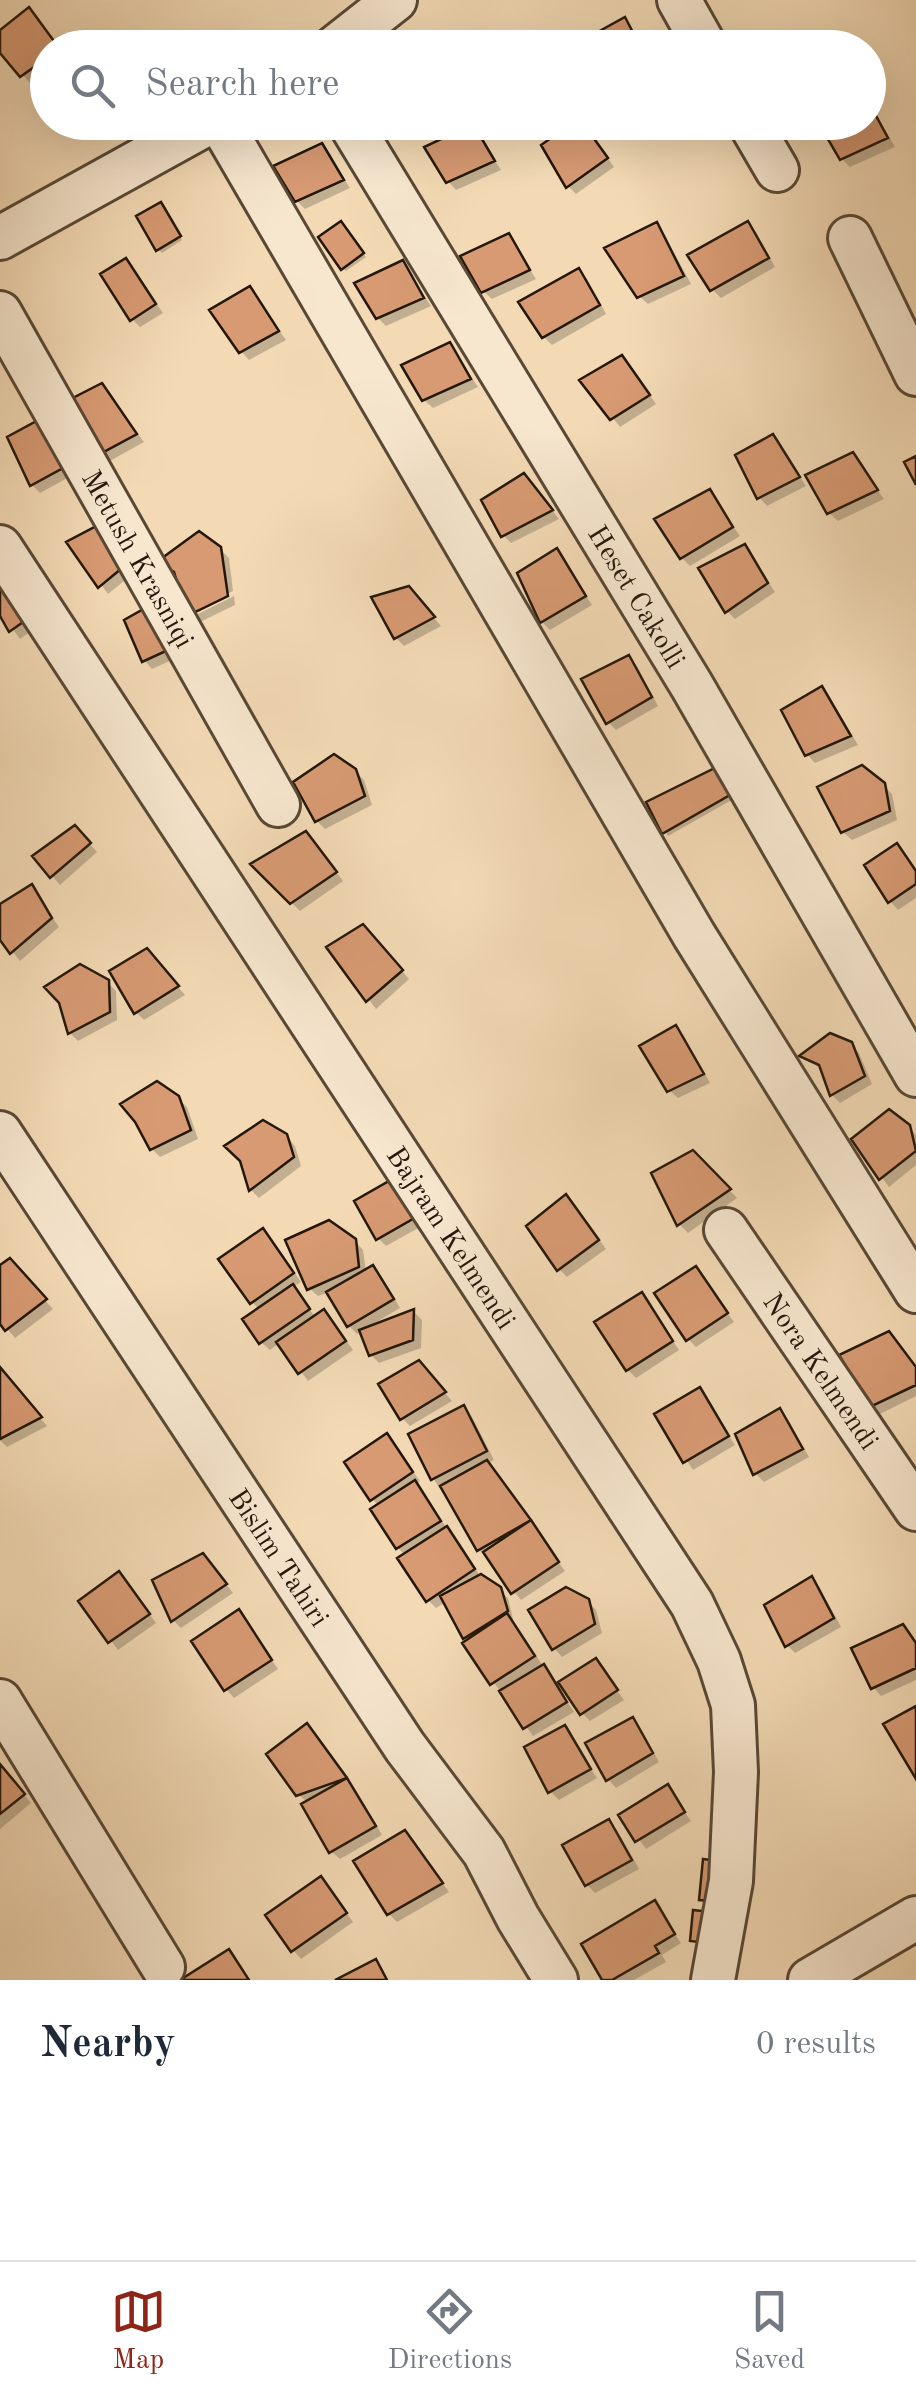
<!DOCTYPE html>
<style>
body{margin:0;font-family:"Old Standard TT",serif;background:#f2f2f3;color:#1f2937}
.list{margin:0;padding:0;list-style:none}
h2{display:flex;justify-content:space-between;align-items:center;height:130px;margin:0;padding:0 40px;font-size:42px}
h2 small{font-size:32px;font-weight:400;color:#747a83}
.icon{flex:none;width:55px;height:55px;fill:none;stroke:currentColor;stroke-width:2;stroke-linecap:round;stroke-linejoin:round}
.map{position:relative;flex:none;width:916px;height:1980px;overflow:hidden}
.search{position:absolute;background:#fff;box-shadow:0 10px 40px #0002;left:30px;right:30px;top:30px;height:110px;display:flex;align-items:center;gap:25px;box-sizing:border-box;padding:0 35px;border-radius:55px;color:#747a83;font-size:38px}
.sheet{height:280px;background:#fff}
nav{display:flex;justify-content:space-around;align-items:center;box-sizing:border-box;height:140px;border-top:2px solid #e0e1e3;background:#fff;font-size:28px;color:#747a83}
nav a{display:grid;justify-items:center;gap:5px}
nav .on{color:#8f2418}
.map>svg:first-child{display:block}
</style>
<div class="map">
<svg width="916" height="1980" viewBox="0 0 916 1980">
<rect width="100%" height="100%" fill="#f3dab5"/>
<filter id="stains"><feTurbulence type="fractalNoise" baseFrequency=".002" numOctaves="4"/><feColorMatrix values="0 0 0 0 .2 0 0 0 0 .09 0 0 0 0 .02 0 0 0 .5 -.17"/></filter>
<radialGradient id="worn" r=".72"><stop offset=".6" stop-color="#630" stop-opacity="0"/><stop offset="1" stop-color="#630" stop-opacity=".3"/></radialGradient>
<path fill="#0003" d="M0 33 48 48V71L30 83 0 49Z
M868 101 895 147 850 167 842 159 868 122Z
M419 122H468L432 139Z
M473 127 501 170 456 190 448 181Z
M587 130 614 167 576 194 568 186Z
M322 146 350 188 305 209 297 201Z
M164 208 182 240 162 253 158 249Z
M748 224 756 232 775 267 721 298 712 289Z
M656 225 664 234 691 284 648 304 639 296Z
M344 227 366 257 346 271 343 268Z
M508 236 536 279 492 299 483 291Z
M126 261 163 313 140 327 132 319Z
M402 263 431 306 386 326 378 318Z
M579 271 587 279 606 314 552 345 544 337Z
M249 289 286 340 249 360 241 351Z
M449 345 478 387 433 408 424 400Z
M630 366 656 404 620 427 583 380Z
M102 386 144 442 108 462 69 403Z
M773 437 806 486 767 506 759 497Z
M11 438 80 471 40 493 32 485Z
M852 455 884 499 838 521 829 513Z
M532 485 559 519 511 543 503 535Z
M710 493 740 536 690 566 682 558Z
M70 543 140 568 108 594Z
M745 547 775 592 735 619 727 611Z
M220 549 229 558 233 591 191 612 178 575 162 562Z
M557 551 592 605 550 630 542 622Z
M0 593 42 623 20 639 0 611Z
M234 596 235 605 198 623 192 617Z
M417 598 441 626 404 646 396 638Z
M127 621 185 654 152 669 144 660Z
M629 658 637 666 658 706 616 730 608 722Z
M822 689 830 698 858 745 815 763 807 754Z
M355 771 364 780 372 805 325 829 317 821Z
M883 785 892 794 897 820 852 840 843 832Z
M744 793 668 836 650 803Z
M83 836 97 852 60 885 36 857Z
M314 843 343 881 300 911 254 865Z
M897 846 916 871V898L898 910 890 901Z
M31 887 59 927 20 961 0 936V907Z
M372 936 409 979 376 1009 329 948Z
M155 960 185 995 144 1020 136 1012Z
M107 982 116 991 117 1020 78 1041 70 1033Z
M675 1028 684 1036 710 1083 678 1098 669 1090Z
M850 1044 859 1053 872 1084 840 1103 832 1095 824 1070 803 1057Z
M177 1098 187 1107 198 1139 160 1157 152 1149Z
M908 1127 916 1135V1165L889 1187 854 1140Z
M286 1136 295 1146 301 1166 259 1198 251 1190 243 1161Z
M693 1153 737 1198 688 1233 679 1224 654 1174Z
M410 1185 431 1221 386 1246 378 1238Z
M574 1206 606 1249 567 1277 559 1269Z
M271 1239 301 1282 293 1287 316 1318 324 1312 332 1321 353 1350 308 1381 280 1343 270 1350 261 1342 260 1310 252 1302Z
M354 1240 363 1250 366 1272 372 1268 381 1276 400 1308 373 1324 374 1327 414 1312 422 1320 421 1348 379 1363 371 1355 362 1331 357 1334 349 1326 329 1292 318 1296 309 1288Z
M10 1262 53 1309 15 1338 0 1320V1268Z
M696 1269 734 1322 696 1347 688 1339Z
M641 1295 679 1350 636 1378 628 1370Z
M916 1368V1396L880 1414 872 1405Z
M0 1371 47 1426 7 1447 0 1440Z
M427 1372 452 1401 410 1426 402 1418Z
M699 1390 735 1445 693 1470 657 1415Z
M463 1408 472 1417 494 1460 487 1464 565 1571 521 1600 479 1549 433 1478Z
M779 1411 788 1419 809 1457 764 1482 755 1473Z
M387 1436 420 1481 416 1484 481 1577 508 1598 514 1623 574 1712 533 1736 465 1643 469 1641 446 1602 436 1608 428 1600 406 1556 398 1548 379 1506 372 1499Z
M211 1565 233 1593 181 1628 173 1620Z
M812 1579 820 1588 841 1627 795 1653 787 1645Z
M127 1583 156 1623 118 1650 82 1602Z
M587 1601 596 1610 602 1633 562 1657 554 1648Z
M238 1612 278 1669 234 1698 226 1689Z
M903 1626 916 1643V1680L881 1696 873 1687Z
M596 1661 624 1700 590 1721 582 1713Z
M633 1720 641 1729 659 1762 616 1788 608 1779Z
M564 1728 597 1778 559 1800 550 1791Z
M315 1735 355 1789 382 1835 340 1859 331 1851 308 1803 298 1794Z
M0 1767 31 1803 0 1829Z
M667 1787 691 1821 646 1849 622 1816Z
M609 1822 617 1830 639 1869 595 1893 587 1885Z
M412 1841 449 1892 397 1922 389 1914Z
M329 1888 353 1922 301 1959 293 1950Z
M655 1904 681 1943 662 1955 666 1962 634 1980H605Z"/>
<path fill="#d79a73" stroke="#24170a" stroke-width="2.5" d="M29 7 59 48H48V57L20 77 0 53V30Z
M625 17 641 48H569Z
M868 101 888 138 840 160 818 122H868Z
M574 122H582L608 158 566 188 541 145Z
M473 124 495 161 446 183 424 147Z
M322 143 344 180 295 202 273 166Z
M161 202 181 236 156 251 136 216Z
M341 221 364 253 341 270 318 237Z
M748 221 769 258 710 291 687 255Z
M657 222 684 276 637 298 604 248Z
M509 233 530 270 481 293 460 256Z
M126 258 156 304 130 321 100 274Z
M403 260 424 298 376 319 354 283Z
M579 268 600 305 542 338 518 302Z
M250 286 279 331 239 353 209 310Z
M450 342 471 379 422 401 401 365Z
M622 355 650 395 610 420 579 380Z
M102 383 137 434 98 455 65 402Z
M44 417 74 462 30 486 7 437Z
M773 434 800 477 757 499 735 455Z
M853 452 878 490 827 514 805 475Z
M916 456V485L904 462Z
M524 473 553 510 501 537 481 500Z
M710 489 733 527 680 559 654 519Z
M108 520 133 559 98 588 66 542Z
M199 531 221 547 228 596 187 616 174 572 158 561Z
M745 544 768 583 725 613 698 568Z
M557 548 586 596 540 623 517 573Z
M9 583 36 613 9 632 0 616V590Z
M409 586 435 617 394 639 371 597Z
M156 602 179 645 142 662 124 620Z
M629 655 652 697 606 724 581 679Z
M822 686 851 736 805 756 781 710Z
M334 754 356 769 365 796 315 822 293 782Z
M725 763 742 788 662 834 646 802Z
M862 765 885 783 890 811 841 833 817 787Z
M75 825 91 843 50 878 32 856Z
M306 831 337 872 290 904 250 864Z
M897 843 916 871V884L888 903 864 865Z
M32 884 52 918 10 954 0 940V904Z
M363 924 403 970 366 1002 326 947Z
M147 948 179 986 134 1014 109 971Z
M80 964 109 980 110 1012 68 1034 59 1003 44 987Z
M676 1025 704 1074 667 1092 639 1046Z
M830 1033 852 1042 865 1076 830 1096 819 1065 799 1056Z
M157 1081 179 1096 191 1130 150 1150 135 1122 120 1104Z
M889 1109 910 1125 916 1151 879 1180 851 1139Z
M263 1120 287 1134 294 1157 249 1191 240 1161 224 1146Z
M693 1150 731 1189 677 1226 651 1173Z
M403 1173 425 1212 376 1240 354 1201Z
M566 1194 599 1240 557 1271 526 1226Z
M329 1220 356 1239 359 1267 307 1290 285 1240Z
M263 1228 294 1273 250 1304 218 1259Z
M10 1258 47 1299 5 1331 0 1324V1265Z
M373 1265 394 1299 347 1327 326 1292Z
M696 1266 728 1313 686 1341 654 1293Z
M293 1284 310 1309 259 1344 242 1319Z
M642 1292 673 1341 626 1371 594 1322Z
M324 1309 346 1341 298 1374 276 1342Z
M414 1309 413 1340 369 1356 359 1330Z
M889 1331 916 1367V1385L870 1407 839 1355Z
M419 1360 446 1392 400 1420 378 1384Z
M0 1367 42 1417 0 1439Z
M700 1387 729 1436 683 1463 654 1414Z
M464 1405 487 1451 431 1480 408 1434Z
M780 1408 803 1449 753 1475 735 1434Z
M387 1433 413 1472 370 1501 344 1462Z
M487 1460 531 1520 477 1551 440 1486Z
M415 1480 441 1521 396 1549 370 1509Z
M531 1520 559 1562 511 1594 483 1552Z
M447 1526 475 1569 426 1602 397 1558Z
M203 1553 227 1584 171 1622 152 1580Z
M119 1571 150 1614 108 1643 78 1601Z
M481 1574 501 1587 508 1611 463 1639 440 1596Z
M812 1576 834 1618 785 1647 764 1605Z
M566 1587 589 1599 595 1624 552 1650 528 1610Z
M239 1609 272 1660 224 1691 191 1641Z
M507 1613 535 1656 490 1685 462 1643Z
M903 1624 916 1643V1668L871 1689 851 1648Z
M596 1658 618 1690 580 1715 558 1682Z
M544 1664 567 1702 523 1729 499 1691Z
M916 1706V1779L883 1724Z
M633 1717 653 1753 606 1781 585 1743Z
M307 1723 347 1778 296 1796 266 1754Z
M565 1725 591 1769 548 1793 524 1747Z
M0 1764 25 1794 0 1814Z
M347 1778 376 1826 329 1853 301 1804Z
M668 1784 685 1812 635 1842 618 1815Z
M609 1819 632 1860 585 1886 562 1845Z
M405 1830 443 1883 387 1915 353 1861Z
M703 1859 728 1862 725 1902 699 1900Z
M321 1876 347 1913 291 1952 265 1915Z
M655 1900 675 1934 655 1946 659 1953 612 1980H602L581 1944Z
M693 1910 720 1913 717 1944 690 1941Z
M229 1949 249 1980H180Z
M376 1959 387 1980H335Z"/>
<g fill="none" stroke-linecap="round" stroke-linejoin="round">
<g stroke="#584835" stroke-width="48">
<g id="minor">
<path d="M679 0 706 48"/>
<path d="M334 48 395 0"/>
<path d="M220 122 694 935 916 1291"/>
<path id="s1" d="M349 122 692 686 916 1075"/>
<path d="M749 122 777 170"/>
<path d="M0 238 210 122"/>
<path d="M850 238 916 374"/>
<path id="s2" d="M0 313 278 805"/>
<path id="s3" d="M0 547 692 1604 719 1661 733 1705 736 1772 731 1881 713 1980"/>
<path id="s4" d="M0 1133 405 1747 484 1852 518 1918 556 1980"/>
<path id="s5" d="M726 1230 916 1509"/>
<path d="M0 1701 163 1967"/>
<path d="M810 1980 916 1918"/>
</g>
</g>
<use href="#minor" stroke="#f7e7cf" stroke-width="42"/>
</g>
<g text-anchor="middle" stroke-width="8" stroke-linejoin="round" paint-order="stroke">
<g font-size="28" fill="#24170a" stroke="#f7e7cf">
<text dy="10" stroke="none"><textPath href="#s2" startOffset="282">Metush Krasniqi</textPath></text>
<text dy="10" stroke="none"><textPath href="#s1" startOffset="555">Heset Cakolli</textPath></text>
<text dy="10" stroke="none"><textPath href="#s3" startOffset="825">Bajram Kelmendi</textPath></text>
<text dy="10" stroke="none"><textPath href="#s5" startOffset="170">Nora Kelmendi</textPath></text>
<text dy="10" stroke="none"><textPath href="#s4" startOffset="508">Bislim Tahiri</textPath></text>
</g>
</g>
<rect width="100%" height="100%" filter="url(#stains)"/>
<rect width="100%" height="100%" fill="url(#worn)"/>
</svg>
<div class="search"><svg class="icon" aria-label="search" viewBox="0 0 24 24"><circle cx="10" cy="10" r="6"/><path d="M15 15l6 6"/></svg>Search here</div>
</div>
<section class="sheet">
<h2>Nearby<small>0 results</small></h2>
<ul class="list">
</ul>
</section>
<nav>
<a class="on"><svg class="icon" aria-label="map" viewBox="0 0 24 24"><path d="M3 6l6-2 6 2 6-2v14l-6 2-6-2-6 2zM9 4v14M15 6v14"/></svg>Map</a>
<a><svg class="icon" aria-label="directions" viewBox="0 0 24 24"><path d="M12 3l9 9-9 9-9-9zM9 14v-3h6M13 9l2 2-2 2"/></svg>Directions</a>
<a><svg class="icon" aria-label="saved" viewBox="0 0 24 24"><path d="M7 4h10v16l-5-4-5 4z"/></svg>Saved</a>
</nav>
